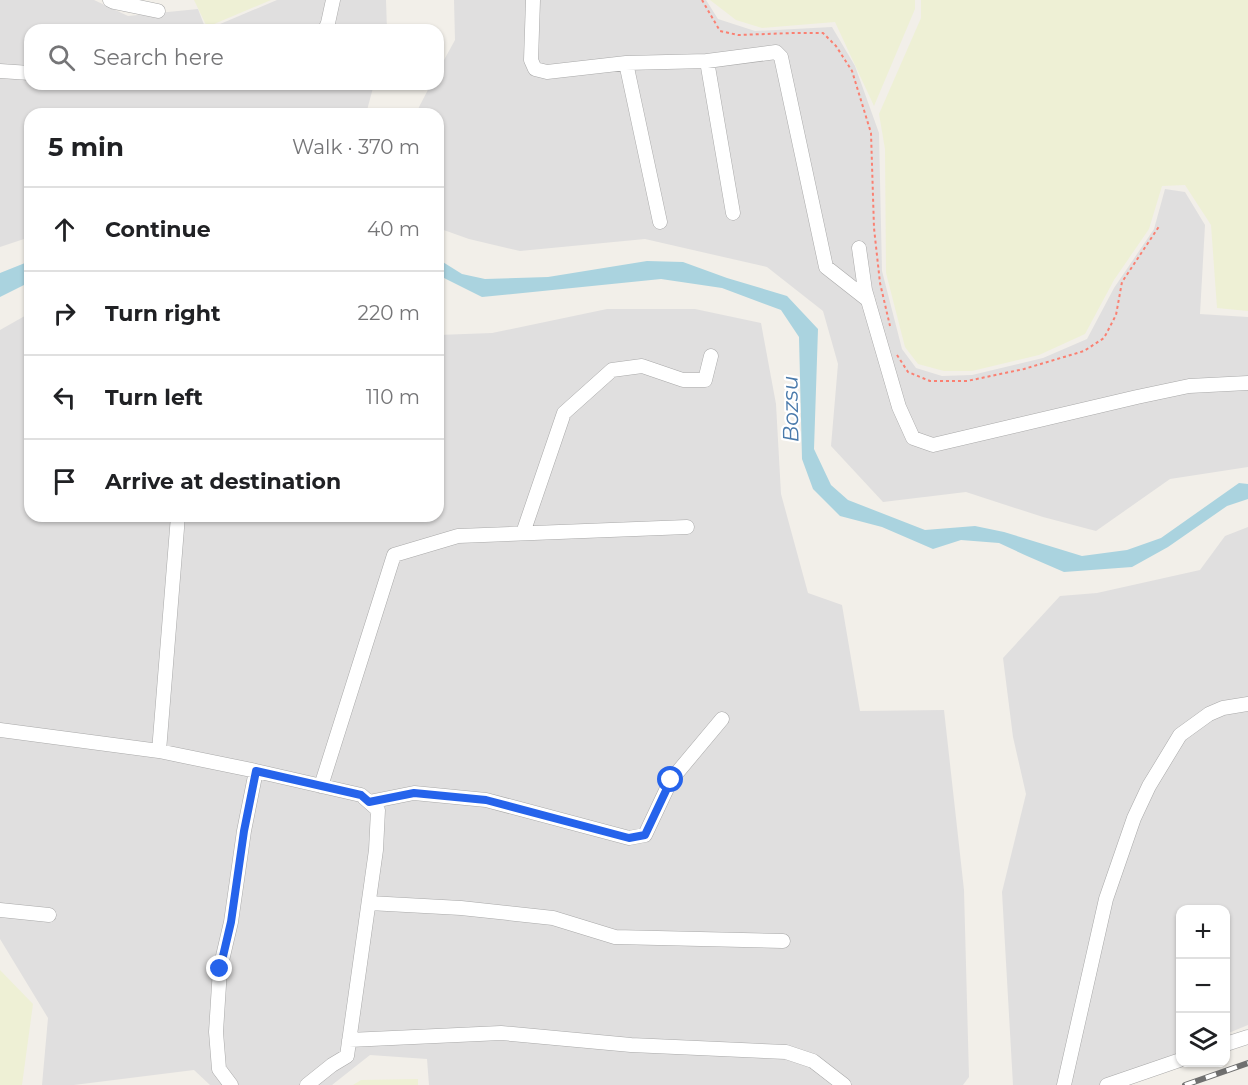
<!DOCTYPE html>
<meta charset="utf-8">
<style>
body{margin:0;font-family:Montserrat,sans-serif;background:#f6f6f6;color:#202124}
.controls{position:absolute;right:18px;bottom:18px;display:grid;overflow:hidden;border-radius:12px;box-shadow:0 2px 4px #0004}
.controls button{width:54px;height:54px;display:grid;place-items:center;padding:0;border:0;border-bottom:2px solid #e0e0e0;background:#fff;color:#202124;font:30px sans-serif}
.stop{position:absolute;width:18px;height:18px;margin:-14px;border:4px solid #2563eb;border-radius:50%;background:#fff}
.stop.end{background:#2563eb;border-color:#fff;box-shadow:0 2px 6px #0008}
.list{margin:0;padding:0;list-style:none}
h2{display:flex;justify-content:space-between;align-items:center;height:78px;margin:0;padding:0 24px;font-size:26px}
h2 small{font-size:20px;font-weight:400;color:#757577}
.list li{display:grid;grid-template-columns:39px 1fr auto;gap:18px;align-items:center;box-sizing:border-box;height:84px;padding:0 24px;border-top:2px solid #e0e0e0}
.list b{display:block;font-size:22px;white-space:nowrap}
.list em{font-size:20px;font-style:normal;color:#757577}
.icon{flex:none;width:33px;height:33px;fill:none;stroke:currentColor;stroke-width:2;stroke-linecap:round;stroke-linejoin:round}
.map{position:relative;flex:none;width:1248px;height:1085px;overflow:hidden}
.search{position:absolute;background:#fff;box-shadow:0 2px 4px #0004;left:24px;top:24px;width:420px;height:66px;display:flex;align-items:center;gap:15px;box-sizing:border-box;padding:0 21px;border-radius:18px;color:#757577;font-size:22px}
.panel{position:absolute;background:#fff;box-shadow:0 2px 4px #0004;left:24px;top:108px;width:420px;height:414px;border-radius:18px}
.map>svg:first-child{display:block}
</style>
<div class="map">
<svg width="1248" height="1085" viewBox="0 0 1248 1085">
<rect width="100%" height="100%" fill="#f2efe9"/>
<path fill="#e0dfdf" d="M0 0H94L128 16 198 9 206 30H30V84H374L366 114H30V237L0 247Z
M277 0H386L387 30H206Z
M454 0H706L718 19 755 31 832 27 855 66 879 133 882 271 902 349 916 368 942 376 972 375 1043 358 1087 339 1114 288 1154 229 1165 189 1185 192 1205 225 1200 314 1248 317V467L1170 479 1096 531 1043 517 966 492 883 502 831 446 838 364 823 311 767 267 645 239 520 251 469 239 438 228V114H417L419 107 431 84H438V71L455 40Z
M607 309H695L761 323 776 404 781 494 808 593 842 605 860 711 944 710 964 890 969 1077 963 1085H429L427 1059 370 1055 332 1085H210L194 1070 74 1085H42L48 1018 0 939V330L30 313V516H438V335L492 333Z
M1248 527V1025L1226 1034V910H1180V1052L1100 1085H1013L1002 892 1026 794 1013 737 1003 658 1060 596 1097 593 1200 570 1225 536Z"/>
<path fill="#eef0d5" d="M194 0H271L207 27Z
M710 0H915V9L874 106 835 22 762 28 736 20Z
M921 0H1248V311L1217 308 1211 225 1185 185 1162 186 1149 229 1114 280 1085 334 1039 355 972 371H944L918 364 905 347 886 273 885 149 879 114 921 18Z
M0 970 33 1004 22 1085H0Z
M418 1079V1085H353L361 1080Z"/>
<path fill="#aad3df" d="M438 259 462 274 485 279 548 277 647 261 683 262 727 278 787 296 818 329 814 449 831 485 848 500 925 530 975 526 1004 532 1082 556 1127 550 1161 538 1239 483 1248 484V499L1227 506 1168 547 1132 567 1064 572 1027 556 999 543 961 540 933 549 882 527 840 516 813 489 802 459 799 337 781 310 722 288 661 279 482 297 438 275Z
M30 261V282L0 297V273Z"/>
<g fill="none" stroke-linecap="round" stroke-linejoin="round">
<g stroke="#a9a9a9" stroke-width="15">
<path id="street" d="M110 0 114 2 158 11
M533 0 531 60 535 69 547 72 626 63 707 61 776 52 781 57 826 267 868 300
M325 30 328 23 333 0
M707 61 733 213
M626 63 660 222
M0 71 30 73
M859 248 865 290 899 407 913 438 933 445 1137 397 1189 386 1248 383
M523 533 564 413 612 370 642 366 683 380H705L711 356
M0 730 159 751 256 771 361 795 378 810 376 850 347 1056 332 1065 307 1085
M159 751 178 516
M321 786 394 555 458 536 687 527
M369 802 414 793 486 800 629 838 645 835 671 780 722 719
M369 903 461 908 553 918 615 937 783 941
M0 910 49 915
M349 1040 501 1033 631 1045 786 1052 813 1061 844 1085
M1226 1044 1248 1037
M231 1085 219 1069 216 1032 220 969 231 922 244 831 256 771
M1064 1085 1106 899 1134 818 1149 786 1180 735 1209 714 1223 708 1248 704
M1107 1085 1180 1060"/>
</g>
<path stroke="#fa8072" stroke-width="2" stroke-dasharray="3 3" stroke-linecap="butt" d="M702 0 720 31 738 35 793 33H823L836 46 852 71 871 133 874 228 880 283 890 326
M897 355 908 372 930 381H967L1024 369 1084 351 1104 338 1116 315 1122 282 1160 225"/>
<use href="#street" stroke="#fff" stroke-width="14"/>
<g stroke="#707070" stroke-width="6">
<path id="rail" d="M1185 1085 1248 1063"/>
</g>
<use href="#rail" stroke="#fff" stroke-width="4" stroke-dasharray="11" stroke-linecap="butt"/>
</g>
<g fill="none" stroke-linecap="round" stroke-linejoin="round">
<path stroke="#2563eb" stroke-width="8" d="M220 969 231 922 244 831 256 771 361 795 369 802 414 793 486 800 629 838 645 835 671 780"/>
</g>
<g text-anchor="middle" stroke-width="4.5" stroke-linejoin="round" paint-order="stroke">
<g font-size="22" font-style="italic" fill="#4a7aab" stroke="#fff">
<text transform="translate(790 409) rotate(-91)" y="8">Bozsu</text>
</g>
</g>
</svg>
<div class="controls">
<button>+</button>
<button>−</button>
<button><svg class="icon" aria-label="layers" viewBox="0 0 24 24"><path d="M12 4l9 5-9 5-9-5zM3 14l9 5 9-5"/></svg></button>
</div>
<div class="stop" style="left:671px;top:780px"></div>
<div class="stop end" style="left:220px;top:969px"></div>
<div class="search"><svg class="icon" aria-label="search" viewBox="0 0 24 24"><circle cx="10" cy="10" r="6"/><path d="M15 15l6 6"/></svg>Search here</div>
<section class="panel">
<h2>5 min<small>Walk · 370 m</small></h2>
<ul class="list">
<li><svg class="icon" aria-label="ahead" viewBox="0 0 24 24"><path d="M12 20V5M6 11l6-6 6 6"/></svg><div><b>Continue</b></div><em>40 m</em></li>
<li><svg class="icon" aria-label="right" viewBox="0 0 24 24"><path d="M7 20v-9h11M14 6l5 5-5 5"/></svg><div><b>Turn right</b></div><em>220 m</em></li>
<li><svg class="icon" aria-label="left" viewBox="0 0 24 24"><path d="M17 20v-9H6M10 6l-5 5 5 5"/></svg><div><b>Turn left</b></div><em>110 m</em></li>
<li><svg class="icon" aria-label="arrive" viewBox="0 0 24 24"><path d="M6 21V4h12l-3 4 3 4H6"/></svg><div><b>Arrive at destination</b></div></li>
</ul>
</section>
</div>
